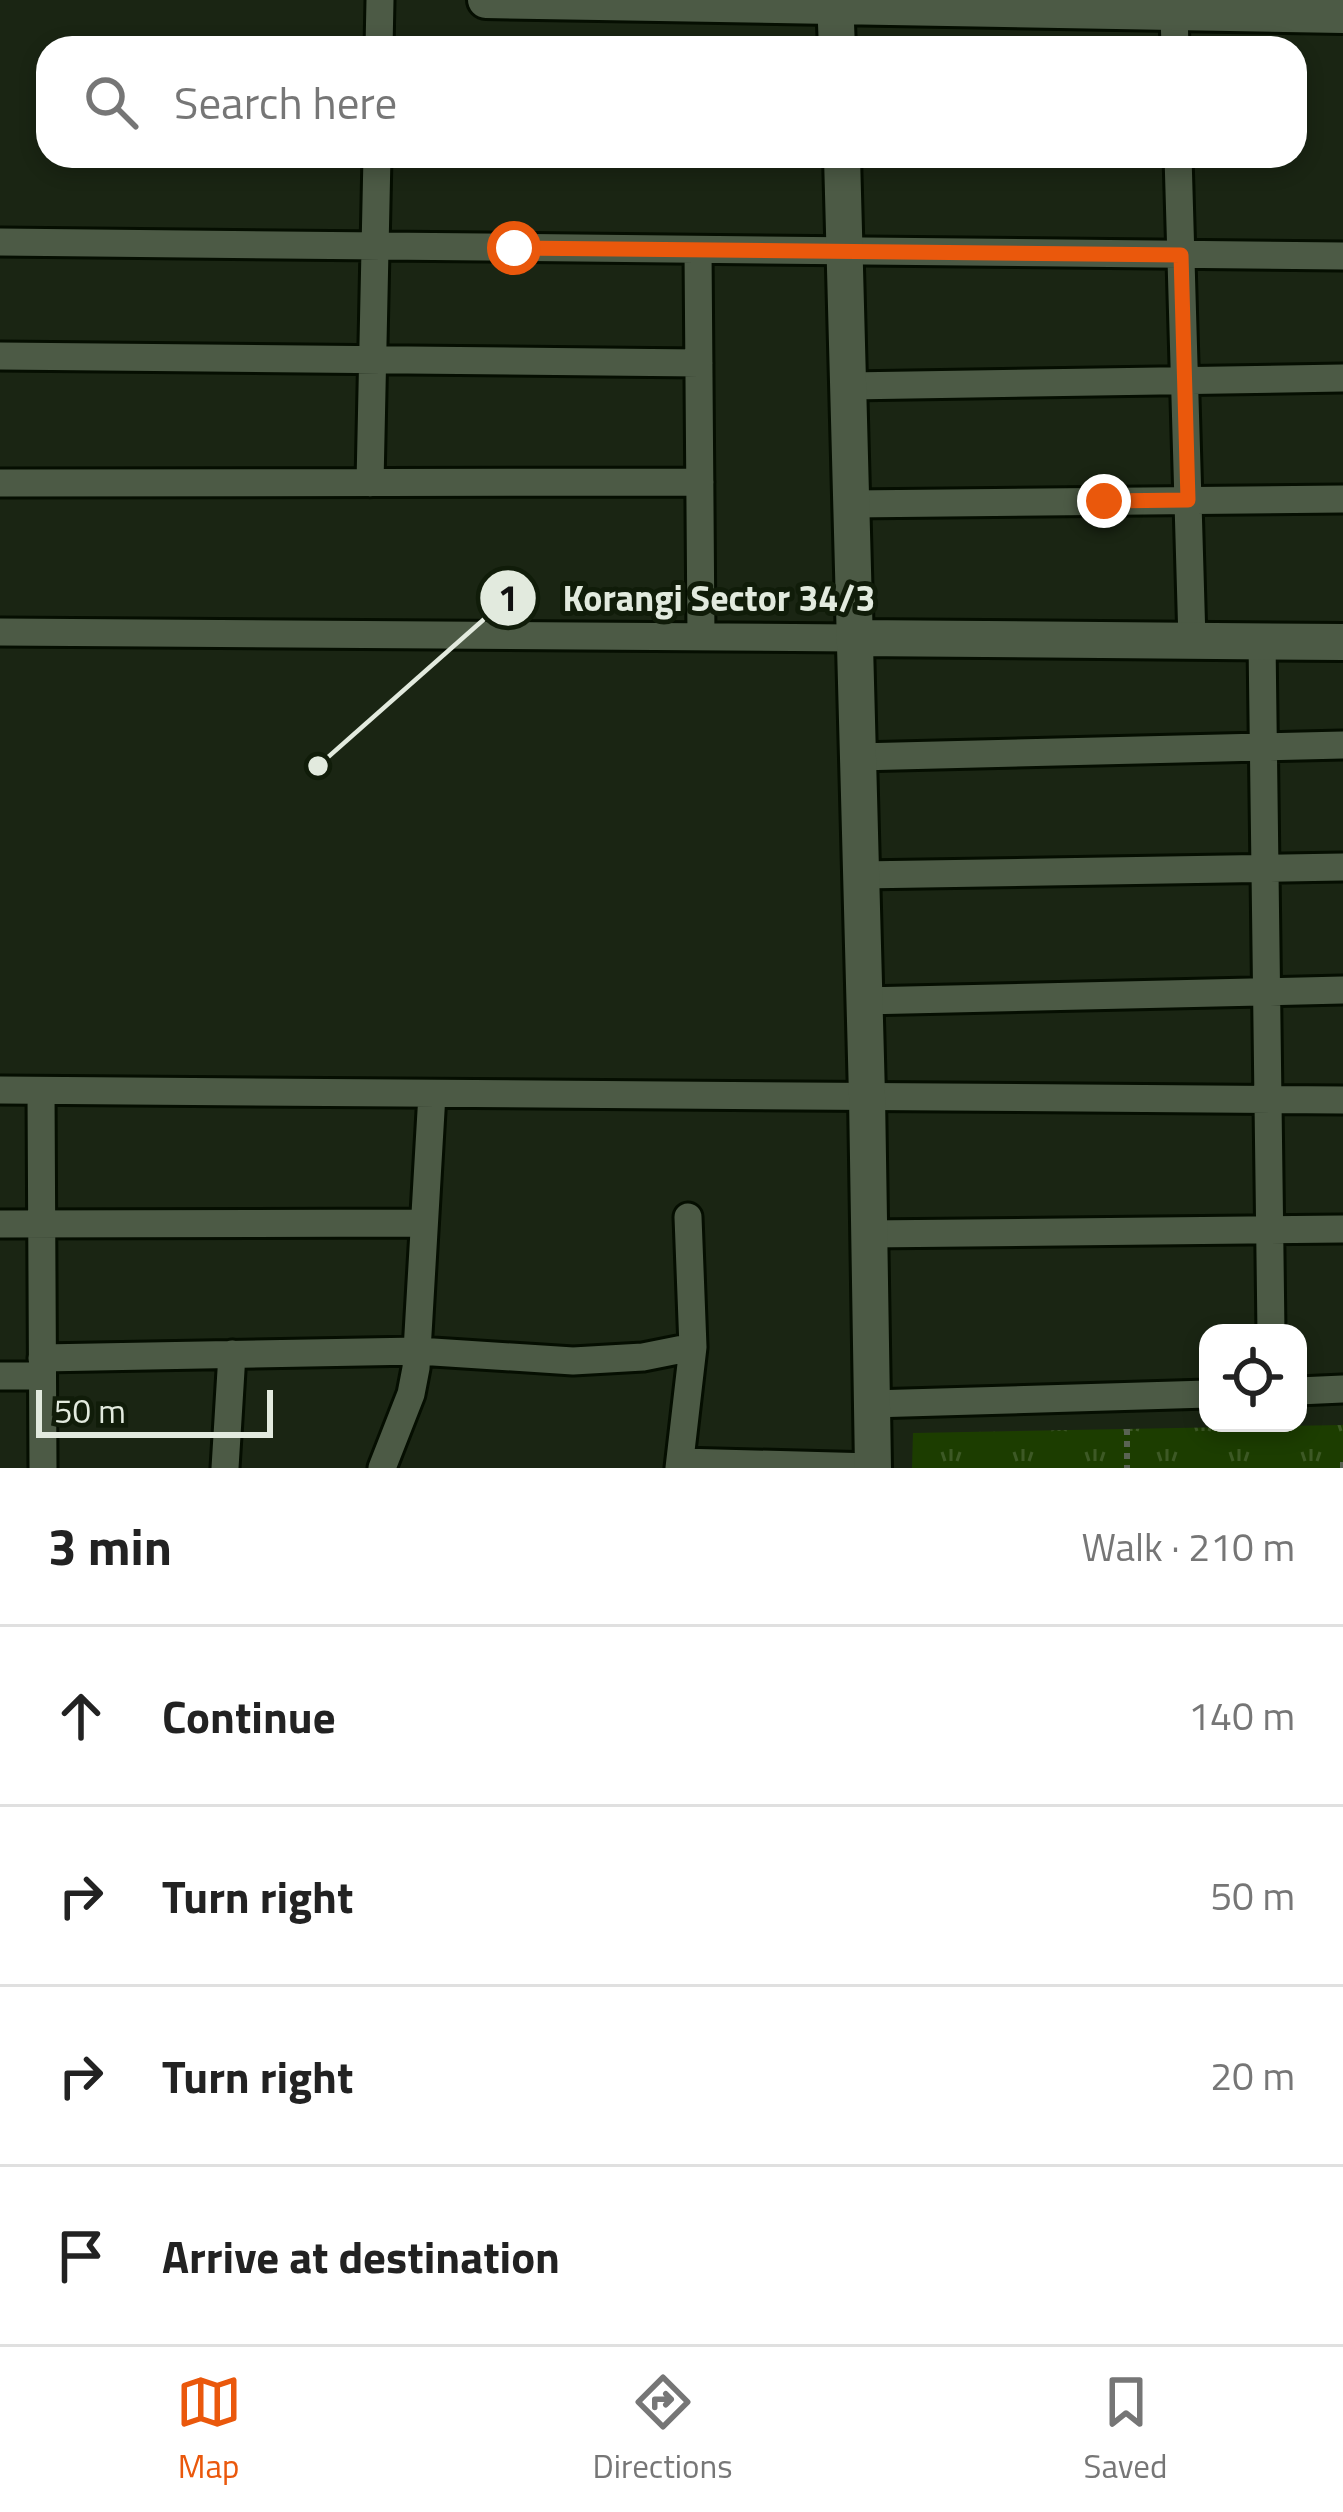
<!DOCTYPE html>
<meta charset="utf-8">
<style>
body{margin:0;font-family:"Titillium Web",sans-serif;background:#f6f6f6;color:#222}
.controls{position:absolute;right:36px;bottom:36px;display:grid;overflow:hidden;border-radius:24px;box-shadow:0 6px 18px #0003}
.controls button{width:108px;height:108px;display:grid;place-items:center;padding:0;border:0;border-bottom:3px solid #e0e0e0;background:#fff;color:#222;font:60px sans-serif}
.scale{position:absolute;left:36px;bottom:30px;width:237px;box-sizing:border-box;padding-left:12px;border:6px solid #e2eade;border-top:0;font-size:33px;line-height:42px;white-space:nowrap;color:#e2eade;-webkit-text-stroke:9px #101c09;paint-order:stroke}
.stop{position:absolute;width:36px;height:36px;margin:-27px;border:9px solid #ea580c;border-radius:50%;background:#fff}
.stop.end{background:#ea580c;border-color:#fff;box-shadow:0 3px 12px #0008}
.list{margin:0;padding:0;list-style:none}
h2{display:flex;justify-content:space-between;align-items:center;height:156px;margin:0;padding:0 48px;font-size:51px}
h2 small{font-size:39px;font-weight:400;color:#767676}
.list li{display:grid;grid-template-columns:78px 1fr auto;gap:36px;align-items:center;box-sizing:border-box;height:180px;padding:0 48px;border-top:3px solid #e0e0e0}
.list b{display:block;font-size:45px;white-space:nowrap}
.list em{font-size:39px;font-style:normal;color:#767676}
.icon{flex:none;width:66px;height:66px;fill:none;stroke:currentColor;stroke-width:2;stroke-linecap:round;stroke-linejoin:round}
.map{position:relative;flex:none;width:1343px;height:1468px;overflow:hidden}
.search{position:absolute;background:#fff;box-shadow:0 6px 18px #0003;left:36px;right:36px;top:36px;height:132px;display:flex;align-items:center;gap:30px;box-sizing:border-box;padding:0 42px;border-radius:36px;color:#767676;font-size:45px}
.sheet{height:876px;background:#fff}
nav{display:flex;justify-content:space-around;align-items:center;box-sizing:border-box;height:168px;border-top:3px solid #e0e0e0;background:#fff;font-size:33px;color:#767676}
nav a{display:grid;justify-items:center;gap:6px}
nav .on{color:#ea580c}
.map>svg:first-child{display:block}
</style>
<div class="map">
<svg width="1343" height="1468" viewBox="0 0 1343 1468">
<defs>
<pattern id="grass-tufts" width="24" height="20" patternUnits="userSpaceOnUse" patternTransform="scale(3)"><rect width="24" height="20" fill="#1c3d00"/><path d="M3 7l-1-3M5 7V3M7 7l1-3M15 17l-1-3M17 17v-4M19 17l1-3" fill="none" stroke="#3d5925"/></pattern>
</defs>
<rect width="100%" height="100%" fill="#1a2513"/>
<path fill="url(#grass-tufts)" d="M1343 1425V1468H912L913 1433Z"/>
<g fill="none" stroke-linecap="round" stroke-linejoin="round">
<g stroke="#050e01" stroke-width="33">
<path id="minor" d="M1174 13 1175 48
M379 48 380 0
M1178 156 1192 641
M0 242 1343 256
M698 250 701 637
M0 356 699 363
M849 386 1343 378
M0 483 700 482
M370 483 377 156
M851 504 1343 499
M0 632 854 638
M1262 641 1271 1333
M857 757 1343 745
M860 875 1343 867
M862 1001 1343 990
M0 1090 1343 1100
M41 1091 43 1468
M0 1224 423 1223
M867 1234 1343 1229
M42 1358 418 1351 573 1361 643 1357 693 1347
M0 1376H42
M1298 1391 1343 1389
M871 1404 1208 1394
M680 1462 873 1467
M225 1468 232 1354
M382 1468 411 1394 416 1368 432 1094
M679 1468 693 1347 688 1217"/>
</g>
<g stroke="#050e01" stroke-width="42">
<path id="tertiary" d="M486 0 1343 15
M835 0 837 48
M842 156 867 1096 873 1468
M854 638 1343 642"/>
</g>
<path stroke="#596353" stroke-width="6" stroke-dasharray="6 6" stroke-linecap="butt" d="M1127 1429V1468
M1343 1468V1461"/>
<use href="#minor" stroke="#4c5a45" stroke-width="27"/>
<use href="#tertiary" stroke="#4c5a45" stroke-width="36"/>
</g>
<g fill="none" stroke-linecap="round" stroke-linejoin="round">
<path stroke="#ea580c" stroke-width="15" d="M514 248 1181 255 1188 500 1104 501"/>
</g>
<path fill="none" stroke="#e2eade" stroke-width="4.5" d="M318 766L508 598"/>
<g fill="#e2eade" stroke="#101c09" stroke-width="4.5">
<circle cx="318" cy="766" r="12"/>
<circle cx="508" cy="598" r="30"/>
</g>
<g font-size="36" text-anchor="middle" font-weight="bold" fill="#111">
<text x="508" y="611">1</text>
</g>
<g font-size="36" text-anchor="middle" font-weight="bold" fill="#e2eade" stroke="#101c09" stroke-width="10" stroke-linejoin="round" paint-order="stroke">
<text x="719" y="611">Korangi Sector 34/3</text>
</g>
</svg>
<div class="controls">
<button><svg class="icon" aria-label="locate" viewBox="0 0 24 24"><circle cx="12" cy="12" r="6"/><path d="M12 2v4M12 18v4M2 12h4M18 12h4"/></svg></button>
</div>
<div class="scale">50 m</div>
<div class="stop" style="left:514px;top:248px"></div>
<div class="stop end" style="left:1104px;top:501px"></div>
<div class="search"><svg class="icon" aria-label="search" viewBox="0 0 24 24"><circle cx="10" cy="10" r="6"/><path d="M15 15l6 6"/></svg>Search here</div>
</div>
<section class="sheet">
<h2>3 min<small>Walk · 210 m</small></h2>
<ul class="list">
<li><svg class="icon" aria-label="ahead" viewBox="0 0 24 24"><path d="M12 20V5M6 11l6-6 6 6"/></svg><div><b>Continue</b></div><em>140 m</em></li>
<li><svg class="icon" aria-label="right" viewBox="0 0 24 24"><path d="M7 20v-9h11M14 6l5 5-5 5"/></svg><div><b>Turn right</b></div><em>50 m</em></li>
<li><svg class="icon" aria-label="right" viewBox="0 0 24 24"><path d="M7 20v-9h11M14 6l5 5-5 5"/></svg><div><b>Turn right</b></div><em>20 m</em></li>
<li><svg class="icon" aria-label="arrive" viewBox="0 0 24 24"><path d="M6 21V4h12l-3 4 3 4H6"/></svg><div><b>Arrive at destination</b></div></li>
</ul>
</section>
<nav>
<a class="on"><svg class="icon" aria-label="map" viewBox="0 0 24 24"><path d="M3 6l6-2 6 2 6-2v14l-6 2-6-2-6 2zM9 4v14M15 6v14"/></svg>Map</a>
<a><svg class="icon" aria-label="directions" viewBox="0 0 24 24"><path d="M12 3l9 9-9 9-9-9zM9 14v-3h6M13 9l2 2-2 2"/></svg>Directions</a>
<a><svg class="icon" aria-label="saved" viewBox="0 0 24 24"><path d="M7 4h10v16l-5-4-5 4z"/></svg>Saved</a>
</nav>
